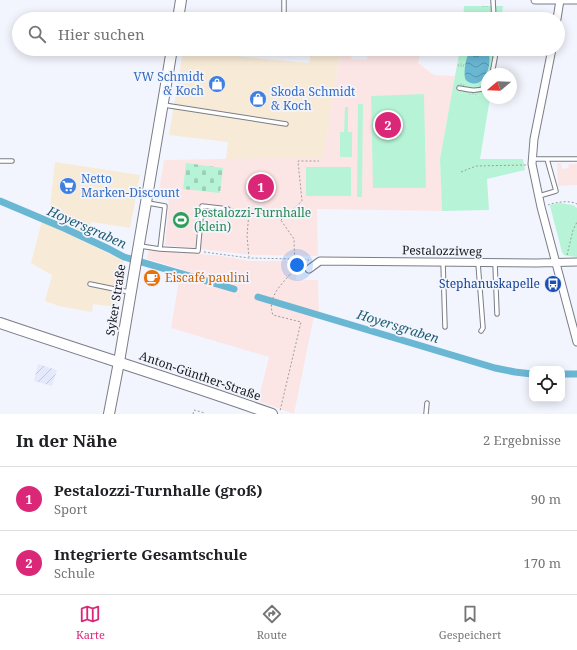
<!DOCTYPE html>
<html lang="de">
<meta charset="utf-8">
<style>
body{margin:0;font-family:"Noto Serif",serif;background:#f6f6f6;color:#202124}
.controls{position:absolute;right:12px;bottom:12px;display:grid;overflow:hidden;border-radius:8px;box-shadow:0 2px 10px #0003}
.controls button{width:36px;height:36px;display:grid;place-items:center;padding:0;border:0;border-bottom:1px solid #e0e0e0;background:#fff;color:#202124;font:20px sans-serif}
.compass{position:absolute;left:481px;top:68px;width:36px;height:36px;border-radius:50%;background:#fff;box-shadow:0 2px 10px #0003;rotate:251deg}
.you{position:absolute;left:297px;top:265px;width:14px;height:14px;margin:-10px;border:3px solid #fff;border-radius:50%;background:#1a73e8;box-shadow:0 0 0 6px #1a73e833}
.badge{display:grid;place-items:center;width:26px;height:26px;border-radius:50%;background:#db2777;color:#fff;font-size:13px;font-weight:700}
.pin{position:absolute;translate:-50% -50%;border:2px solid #fff;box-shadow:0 1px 4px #0006}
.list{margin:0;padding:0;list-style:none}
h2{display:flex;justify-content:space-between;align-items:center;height:52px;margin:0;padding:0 16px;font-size:17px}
h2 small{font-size:13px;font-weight:400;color:#757577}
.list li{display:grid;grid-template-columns:26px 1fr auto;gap:12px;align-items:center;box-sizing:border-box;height:64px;padding:0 16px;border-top:1px solid #e0e0e0}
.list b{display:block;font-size:15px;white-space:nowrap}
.list p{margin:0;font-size:13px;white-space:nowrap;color:#757577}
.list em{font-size:13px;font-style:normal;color:#757577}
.icon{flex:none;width:22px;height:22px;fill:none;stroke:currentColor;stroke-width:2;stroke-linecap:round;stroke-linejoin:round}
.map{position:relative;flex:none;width:577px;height:414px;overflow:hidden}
.search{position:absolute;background:#fff;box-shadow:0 2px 10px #0003;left:12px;right:12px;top:12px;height:44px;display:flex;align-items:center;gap:10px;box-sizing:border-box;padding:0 14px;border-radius:22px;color:#757577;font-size:15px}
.sheet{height:180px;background:#fff}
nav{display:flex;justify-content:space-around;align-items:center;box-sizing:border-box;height:56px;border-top:1px solid #e0e0e0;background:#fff;font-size:11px;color:#757577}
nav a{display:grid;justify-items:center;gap:2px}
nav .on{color:#db2777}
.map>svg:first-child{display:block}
</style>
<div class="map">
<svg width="577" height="414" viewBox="0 0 577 414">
<defs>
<pattern id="industrial-furrows" width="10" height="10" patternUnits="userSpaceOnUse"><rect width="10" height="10" fill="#e4e9fb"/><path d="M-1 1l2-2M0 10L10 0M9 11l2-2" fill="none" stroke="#c3c7d7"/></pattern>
<pattern id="grass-tufts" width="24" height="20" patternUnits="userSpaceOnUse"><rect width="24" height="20" fill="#b7f4d7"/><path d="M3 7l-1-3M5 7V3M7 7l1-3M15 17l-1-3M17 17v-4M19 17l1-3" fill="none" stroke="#9dd0b8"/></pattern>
<pattern id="cemetery-stones" width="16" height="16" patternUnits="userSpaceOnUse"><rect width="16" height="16" fill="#b7f4d7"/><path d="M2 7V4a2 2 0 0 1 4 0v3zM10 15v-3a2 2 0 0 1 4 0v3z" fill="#9dd0b8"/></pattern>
<pattern id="water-waves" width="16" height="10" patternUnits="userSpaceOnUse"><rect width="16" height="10" fill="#6ab7d4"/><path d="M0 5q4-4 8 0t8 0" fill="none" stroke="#5694ab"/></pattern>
</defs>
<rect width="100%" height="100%" fill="#f3f5fe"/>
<path fill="#f7ead6" d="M312 49H341L323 158 226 159 228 142 169 135 183 51 309 63Z
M55 162 140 175 130 228 91 222 89 237 75 229 49 216Z
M42 221 124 261 117 307 93 304 92 312 59 306 45 301 52 275 31 263Z"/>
<path fill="url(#industrial-furrows)" d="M38 364 57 370 52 386 34 381Z"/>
<path fill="#fce6e5" d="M341 50 353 51 351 59 367 60 369 51H420L418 63 434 75 455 76 440 159 442 211 317 209 318 256 252 255 165 245 169 201 158 196 164 160 323 157Z
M557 163H561L562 169 568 168 569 164H577V185L558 186Z
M149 249 222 256 251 261H297L296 280H318L319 316H314L294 414 258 401 269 357 171 328 181 269 147 259Z"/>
<path fill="url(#grass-tufts)" d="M464 6H503L501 19H463Z
M460 49H499L495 74H487V94C476 98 464 94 452 92Z"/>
<path fill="url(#cemetery-stones)" d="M186 163 223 168 220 193 183 189Z"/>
<path fill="#b7f4d7" d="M452 92 476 96 487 94V98H490L480 159H523L525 170 487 179 489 210 442 211 440 159Z
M424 94 426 188H373L371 96Z
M358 104H363L362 197H357Z
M345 107H348V132H352V157H340V132H344Z
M306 167H351V196H306Z
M559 203 573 205 577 208V257L568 256 564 255 562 252 550 206V205Z"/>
<path fill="url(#water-waves)" d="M472 49C476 49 481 48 485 49 496 54 486 94 467 81 462 78 466 55 470 51 470 50 471 50 472 49Z"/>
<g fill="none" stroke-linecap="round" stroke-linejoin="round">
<path stroke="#6ab7d4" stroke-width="7" d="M0 201 64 228 109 249 124 257 234 289
M258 297 495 368 515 372 532 374
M562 374H577"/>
<g stroke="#7b7d87" stroke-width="5.5">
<path id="service" d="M493 0 494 19
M284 19V0
M492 74 495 58 496 49
M459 88C469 90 477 92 487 87
M164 105 286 124
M532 159H577
M0 161H12
M539 196 556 191 547 159
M148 203 165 206 160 249
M140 246 160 249 198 251 202 206 228 209
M443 262 445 327
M478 263 483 328 481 331
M495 263 497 314
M90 284 129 292
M426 414 427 403"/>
</g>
<g stroke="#7b7d87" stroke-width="9">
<path id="minor" d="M535 0H576
M557 19 560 0
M552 49 534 139 532 164 541 207 577 342
M309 269 320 261 536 263 577 262"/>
</g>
<g stroke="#7b7d87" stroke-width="12">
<path id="secondary" d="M178 19 181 0
M0 323C91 354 182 382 272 414
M109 414 119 362 172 49"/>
</g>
<path stroke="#9a9ca3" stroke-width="1" stroke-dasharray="2 2" stroke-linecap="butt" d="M461 172 476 166 526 165
M548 205C556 202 570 200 577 204
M232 209 278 216 294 239 295 269C284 282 266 296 273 315L301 322 280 411
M249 212 247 236 249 257
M281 220 302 201 298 161H319
M204 252 249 258 295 259 309 260
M567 255 573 230 577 222
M193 414 194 410 205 413"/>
<use href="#service" stroke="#fff" stroke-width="3.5"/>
<use href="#minor" stroke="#fff" stroke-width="7"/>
<use href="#secondary" stroke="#fff" stroke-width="10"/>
</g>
<defs>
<g id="shop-disc" transform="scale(0.9)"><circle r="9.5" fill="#3f7fe0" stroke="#f3f5fe"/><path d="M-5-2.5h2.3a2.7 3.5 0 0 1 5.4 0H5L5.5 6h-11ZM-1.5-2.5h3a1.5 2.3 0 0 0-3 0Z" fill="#fff"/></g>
<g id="supermarket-disc" transform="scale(0.9)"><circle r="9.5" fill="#3f7fe0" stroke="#f3f5fe"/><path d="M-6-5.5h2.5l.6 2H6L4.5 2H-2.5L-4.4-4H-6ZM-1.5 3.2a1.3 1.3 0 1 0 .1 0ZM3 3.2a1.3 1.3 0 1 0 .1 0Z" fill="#fff"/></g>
<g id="stadium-disc" transform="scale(0.9)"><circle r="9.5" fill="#2e9e5b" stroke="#f3f5fe"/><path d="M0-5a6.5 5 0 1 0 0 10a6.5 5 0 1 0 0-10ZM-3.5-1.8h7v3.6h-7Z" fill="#fff"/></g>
<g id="cafe-disc" transform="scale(0.9)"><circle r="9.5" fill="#e8710a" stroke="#f3f5fe"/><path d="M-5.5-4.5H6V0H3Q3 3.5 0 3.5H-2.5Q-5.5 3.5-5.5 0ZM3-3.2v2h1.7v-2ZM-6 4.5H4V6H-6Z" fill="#fff"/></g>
<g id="bus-disc" transform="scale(0.9)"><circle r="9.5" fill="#1a4fb4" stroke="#f3f5fe"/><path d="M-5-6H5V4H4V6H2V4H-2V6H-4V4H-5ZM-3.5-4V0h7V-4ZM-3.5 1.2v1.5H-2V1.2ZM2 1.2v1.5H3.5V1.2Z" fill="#fff"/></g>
</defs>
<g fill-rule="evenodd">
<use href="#shop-disc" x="217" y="84"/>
<use href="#shop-disc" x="258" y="99"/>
<use href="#supermarket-disc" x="68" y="186"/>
<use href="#stadium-disc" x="181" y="220"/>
<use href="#cafe-disc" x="152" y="278"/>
<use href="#bus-disc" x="553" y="284"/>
</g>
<g text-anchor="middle" stroke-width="3.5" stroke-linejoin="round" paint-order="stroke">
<g font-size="12" fill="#366cbe" stroke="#f3f5fe" text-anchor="start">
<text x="204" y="81" text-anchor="end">VW Schmidt<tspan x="204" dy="14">&amp; Koch</tspan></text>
<text x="271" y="96">Skoda Schmidt<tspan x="271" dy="14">&amp; Koch</tspan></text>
<text x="81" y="183">Netto<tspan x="81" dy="14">Marken-Discount</tspan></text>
</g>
<g font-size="12" fill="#27864d" stroke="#f3f5fe" text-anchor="start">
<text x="194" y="217">Pestalozzi-Turnhalle<tspan x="194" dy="14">(klein)</tspan></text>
</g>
<g font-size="12" fill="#17181c" stroke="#f3f5fe">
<text transform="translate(442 251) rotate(1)" y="4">Pestalozziweg</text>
<text transform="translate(116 300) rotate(-81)" y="4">Syker Straße</text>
<text transform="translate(200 376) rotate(19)" y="4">Anton-Günther-Straße</text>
</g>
<g font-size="12" fill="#c56008" stroke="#f3f5fe" text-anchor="start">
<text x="165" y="282">Eiscafé paulini</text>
</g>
<g font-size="12" fill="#164399" stroke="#f3f5fe" text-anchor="end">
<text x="540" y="288">Stephanuskapelle</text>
</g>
<g font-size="13" font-style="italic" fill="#1f5d72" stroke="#f3f5fe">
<text transform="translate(87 227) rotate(24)" y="5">Hoyersgraben</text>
<text transform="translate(398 326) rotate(17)" y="5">Hoyersgraben</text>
</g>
</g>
</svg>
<div class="controls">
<button><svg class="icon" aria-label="locate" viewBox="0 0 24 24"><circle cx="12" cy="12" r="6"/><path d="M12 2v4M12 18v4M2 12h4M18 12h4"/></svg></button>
</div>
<svg class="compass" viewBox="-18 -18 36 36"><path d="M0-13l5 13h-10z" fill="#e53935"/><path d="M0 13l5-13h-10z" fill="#757577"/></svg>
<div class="you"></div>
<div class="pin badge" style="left:261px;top:187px">1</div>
<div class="pin badge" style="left:388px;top:125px">2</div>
<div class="search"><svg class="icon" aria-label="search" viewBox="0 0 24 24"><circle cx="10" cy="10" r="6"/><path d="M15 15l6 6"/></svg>Hier suchen</div>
</div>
<section class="sheet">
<h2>In der Nähe<small>2 Ergebnisse</small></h2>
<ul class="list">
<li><span class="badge">1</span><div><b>Pestalozzi-Turnhalle (groß)</b><p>Sport</p></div><em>90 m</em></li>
<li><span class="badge">2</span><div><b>Integrierte Gesamtschule</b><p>Schule</p></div><em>170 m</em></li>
</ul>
</section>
<nav>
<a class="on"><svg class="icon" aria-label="map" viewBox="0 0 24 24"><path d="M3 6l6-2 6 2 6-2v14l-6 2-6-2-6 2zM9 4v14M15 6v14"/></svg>Karte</a>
<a><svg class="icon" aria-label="directions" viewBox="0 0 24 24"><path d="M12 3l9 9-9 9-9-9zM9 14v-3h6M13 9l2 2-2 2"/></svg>Route</a>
<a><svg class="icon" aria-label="saved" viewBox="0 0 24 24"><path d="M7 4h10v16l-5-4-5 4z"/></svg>Gespeichert</a>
</nav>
